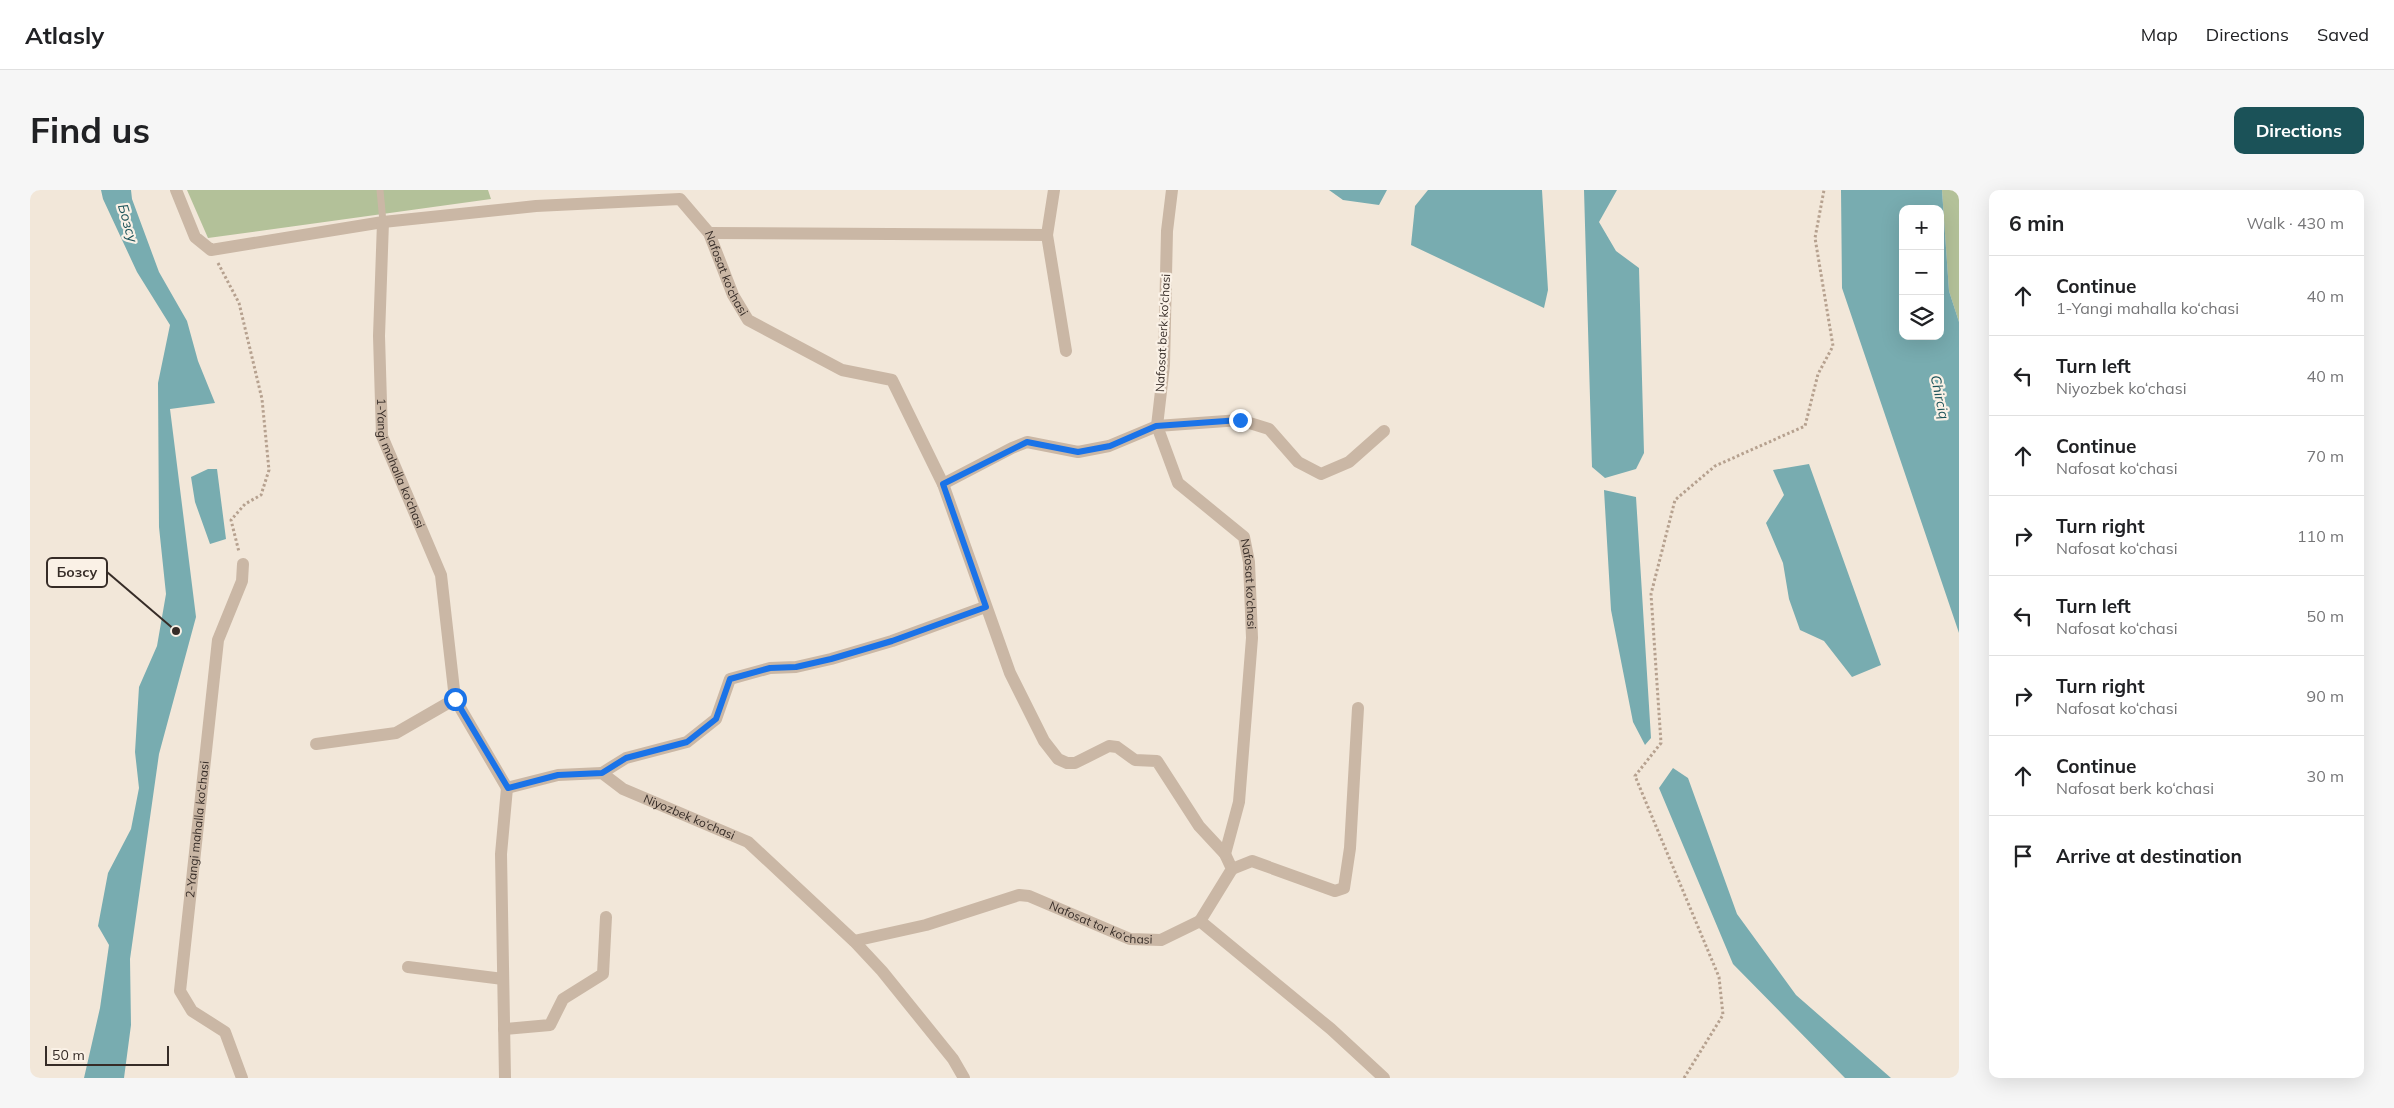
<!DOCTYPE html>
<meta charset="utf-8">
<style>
body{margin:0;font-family:Mulish,sans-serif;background:#f6f6f6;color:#202124}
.controls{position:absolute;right:15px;top:15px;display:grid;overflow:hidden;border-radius:10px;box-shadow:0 5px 20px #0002}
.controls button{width:45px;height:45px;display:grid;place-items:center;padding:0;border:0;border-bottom:1px solid #e0e0e0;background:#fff;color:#202124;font:25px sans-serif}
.scale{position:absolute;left:15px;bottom:12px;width:124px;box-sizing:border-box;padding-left:5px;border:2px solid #362c27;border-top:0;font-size:14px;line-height:18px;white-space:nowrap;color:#362c27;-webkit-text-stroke:4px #faf1e6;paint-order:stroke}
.stop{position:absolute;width:15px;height:15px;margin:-11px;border:4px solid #1a73e8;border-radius:50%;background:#fff}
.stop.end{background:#1a73e8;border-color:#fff;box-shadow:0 1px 5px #0008}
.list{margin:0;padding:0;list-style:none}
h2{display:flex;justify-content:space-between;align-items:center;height:65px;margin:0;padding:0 20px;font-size:21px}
h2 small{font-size:16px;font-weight:400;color:#757577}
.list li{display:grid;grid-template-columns:32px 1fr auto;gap:15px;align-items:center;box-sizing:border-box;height:80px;padding:0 20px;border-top:1px solid #e0e0e0}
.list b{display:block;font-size:19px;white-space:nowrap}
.list p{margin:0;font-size:16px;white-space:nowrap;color:#757577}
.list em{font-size:16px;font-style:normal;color:#757577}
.icon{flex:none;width:28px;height:28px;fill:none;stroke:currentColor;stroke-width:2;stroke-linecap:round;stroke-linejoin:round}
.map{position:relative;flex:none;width:1929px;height:888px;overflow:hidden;border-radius:10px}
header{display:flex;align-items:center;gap:30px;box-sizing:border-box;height:70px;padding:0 25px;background:#fff;border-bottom:1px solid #e0e0e0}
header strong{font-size:24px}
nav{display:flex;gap:28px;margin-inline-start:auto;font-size:18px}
.intro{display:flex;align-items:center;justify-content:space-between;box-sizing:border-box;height:120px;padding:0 30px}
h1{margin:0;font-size:35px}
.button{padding:12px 22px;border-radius:10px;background:#1b5258;color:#fff;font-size:18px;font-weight:700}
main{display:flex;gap:30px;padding:0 30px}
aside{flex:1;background:#fff;border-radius:10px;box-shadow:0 5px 20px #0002}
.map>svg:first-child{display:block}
</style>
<header>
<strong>Atlasly</strong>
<nav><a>Map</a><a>Directions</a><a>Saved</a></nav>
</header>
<div class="intro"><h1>Find us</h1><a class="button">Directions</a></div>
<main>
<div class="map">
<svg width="1929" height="888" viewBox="0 0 1929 888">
<rect width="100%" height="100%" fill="#f2e7d9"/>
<path fill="#b3c199" d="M157 0H458L461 9 178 48Z
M1912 0H1929V132L1919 101Z"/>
<path fill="#78acb0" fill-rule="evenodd" d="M71 0H101L102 9 129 82 157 131 168 171 185 213 140 219 166 427 129 564 100 769 101 835 94 888H54L70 818 79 755 68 736 78 683 101 639 109 598 105 562 109 497 127 456 136 404 129 337 128 193 140 135 107 82 73 9Z
M1299 0H1357L1349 15 1313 10Z
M1398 0H1512L1518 100 1514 118 1381 55 1385 16Z
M1554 0H1587L1569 32 1586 61 1609 78 1614 263 1606 279 1575 288 1562 277Z
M1811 0H1912L1919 101 1929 132V443L1812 98ZM1873 19H1910V146H1873Z
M1779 274 1851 475 1822 487 1794 451 1770 440 1759 409 1753 373 1736 333 1754 305 1743 280Z
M178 279H187L196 349 180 354 165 312 161 287Z
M1574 300 1606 307 1621 548 1615 555 1603 532 1581 420Z
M1643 578 1658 588 1707 724 1766 805 1861 888H1815L1703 774 1629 598Z"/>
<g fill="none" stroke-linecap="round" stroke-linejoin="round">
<path stroke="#b6a18f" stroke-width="3" stroke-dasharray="2.5 2.5" stroke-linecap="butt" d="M188 73 209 113 232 209 239 280 231 305 215 314 201 330 209 362
M1654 888 1693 825 1689 787 1605 586 1631 553 1621 404 1645 310 1685 276 1775 236 1788 184 1803 156 1785 48 1794 0"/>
<path stroke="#cab7a5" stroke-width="7" d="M350 0 353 32"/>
<g stroke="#cab7a5" stroke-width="12">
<path id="s1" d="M146 0 165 47 181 60 353 32 506 16 650 9 679 43 703 105 718 130 812 180 862 190 913 294 980 483 1014 551 1028 569 1037 573H1045L1079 556 1087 557 1105 570 1127 571 1169 636 1195 664 1202 679 1170 731"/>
<path d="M1024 0 1017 45 1036 161"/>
<path id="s2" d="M1142 0 1137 41 1134 175 1127 236 1148 293 1214 347 1219 372 1222 448 1209 612 1195 664"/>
<path id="s3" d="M353 32 349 146 352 246 411 385 425 509 477 598"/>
<path d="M679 43 1017 45"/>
<path d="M913 294 982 258 997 252 1048 262 1079 256 1127 236 1210 230 1239 239 1268 272 1291 284 1319 272 1354 241"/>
<path d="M286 554 366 543 425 509"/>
<path d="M572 583 596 568 657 552 686 529 700 489 740 478 766 477 801 469 862 451 955 417"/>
<path id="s4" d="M477 598 528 585 572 583 593 599 718 652 824 751 852 781 923 869 934 888"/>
<path d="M1202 679 1222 671 1305 701 1314 698 1320 658 1328 518"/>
<path d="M1170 731 1301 839 1354 888"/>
<path id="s5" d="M824 751 896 735 989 705 999 706 1100 749 1131 750 1170 731"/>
<path d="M378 777 473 789"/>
<path d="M474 839 520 835 533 809 573 784 576 727"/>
<path id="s6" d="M212 888 195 842 162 821 150 801 188 450 212 391 213 374"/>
<path d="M475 888 471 664 477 598"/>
</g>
</g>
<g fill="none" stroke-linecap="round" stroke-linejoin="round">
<path stroke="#1a73e8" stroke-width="6" d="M425 509 478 598 528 585 572 583 596 568 657 552 686 529 700 489 740 478 766 477 801 469 862 451 956 417 913 294 997 252 1048 262 1080 256 1126 236 1210 230"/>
</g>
<g text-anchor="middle" stroke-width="4.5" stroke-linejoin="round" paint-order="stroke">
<g font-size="12" fill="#362c27" stroke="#faf1e6">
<text dy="4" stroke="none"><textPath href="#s1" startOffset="632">Nafosat ko‘chasi</textPath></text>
<text transform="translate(1133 143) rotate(-87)" y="4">Nafosat berk ko‘chasi</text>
<text dy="4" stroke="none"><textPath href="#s3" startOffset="245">1-Yangi mahalla ko‘chasi</textPath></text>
<text dy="4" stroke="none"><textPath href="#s2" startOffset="430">Nafosat ko‘chasi</textPath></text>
<text dy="4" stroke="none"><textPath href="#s4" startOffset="195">Niyozbek ko‘chasi</textPath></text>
<text dy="4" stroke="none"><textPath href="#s6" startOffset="274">2-Yangi mahalla ko‘chasi</textPath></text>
<text dy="4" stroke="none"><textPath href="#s5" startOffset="259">Nafosat tor ko‘chasi</textPath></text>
</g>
<g font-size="14" font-style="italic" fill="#1b5258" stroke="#faf1e6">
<text transform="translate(98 33) rotate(74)" y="5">Бозсу</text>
<text transform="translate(1910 207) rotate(78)" y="5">Chirciq</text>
</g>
</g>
<path fill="none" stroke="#362c27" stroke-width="2" d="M146 441L77 382"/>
<circle fill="#362c27" stroke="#faf1e6" stroke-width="2" cx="146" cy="441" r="5"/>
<rect fill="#faf1e6" stroke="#362c27" stroke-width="2" x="17" y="368" width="60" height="29" rx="5"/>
<g font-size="14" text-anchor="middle" font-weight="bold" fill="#362c27">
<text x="47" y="387">Бозсу</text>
</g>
</svg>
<div class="controls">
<button>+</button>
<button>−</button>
<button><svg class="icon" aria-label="layers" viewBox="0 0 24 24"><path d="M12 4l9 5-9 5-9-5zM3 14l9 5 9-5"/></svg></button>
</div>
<div class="scale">50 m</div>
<div class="stop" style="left:425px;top:509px"></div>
<div class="stop end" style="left:1210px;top:230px"></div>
</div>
<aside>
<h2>6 min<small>Walk · 430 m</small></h2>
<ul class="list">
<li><svg class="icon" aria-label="ahead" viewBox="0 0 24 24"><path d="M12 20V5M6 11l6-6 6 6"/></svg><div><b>Continue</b><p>1-Yangi mahalla ko‘chasi</p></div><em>40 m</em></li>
<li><svg class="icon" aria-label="left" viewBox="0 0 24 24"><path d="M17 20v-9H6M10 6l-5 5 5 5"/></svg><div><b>Turn left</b><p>Niyozbek ko‘chasi</p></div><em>40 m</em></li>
<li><svg class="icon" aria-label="ahead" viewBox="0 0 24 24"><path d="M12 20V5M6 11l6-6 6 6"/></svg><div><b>Continue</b><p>Nafosat ko‘chasi</p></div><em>70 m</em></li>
<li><svg class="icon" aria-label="right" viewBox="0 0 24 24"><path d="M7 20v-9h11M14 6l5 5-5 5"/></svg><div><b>Turn right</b><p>Nafosat ko‘chasi</p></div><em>110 m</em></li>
<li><svg class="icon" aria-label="left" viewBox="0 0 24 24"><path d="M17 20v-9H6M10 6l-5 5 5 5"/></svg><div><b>Turn left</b><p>Nafosat ko‘chasi</p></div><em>50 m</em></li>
<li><svg class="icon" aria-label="right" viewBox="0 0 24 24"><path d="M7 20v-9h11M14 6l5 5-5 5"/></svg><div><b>Turn right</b><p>Nafosat ko‘chasi</p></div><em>90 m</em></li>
<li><svg class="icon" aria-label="ahead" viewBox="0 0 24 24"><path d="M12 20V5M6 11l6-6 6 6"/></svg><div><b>Continue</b><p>Nafosat berk ko‘chasi</p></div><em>30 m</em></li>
<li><svg class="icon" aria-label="arrive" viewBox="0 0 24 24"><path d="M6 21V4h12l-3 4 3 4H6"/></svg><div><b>Arrive at destination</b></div></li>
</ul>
</aside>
</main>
